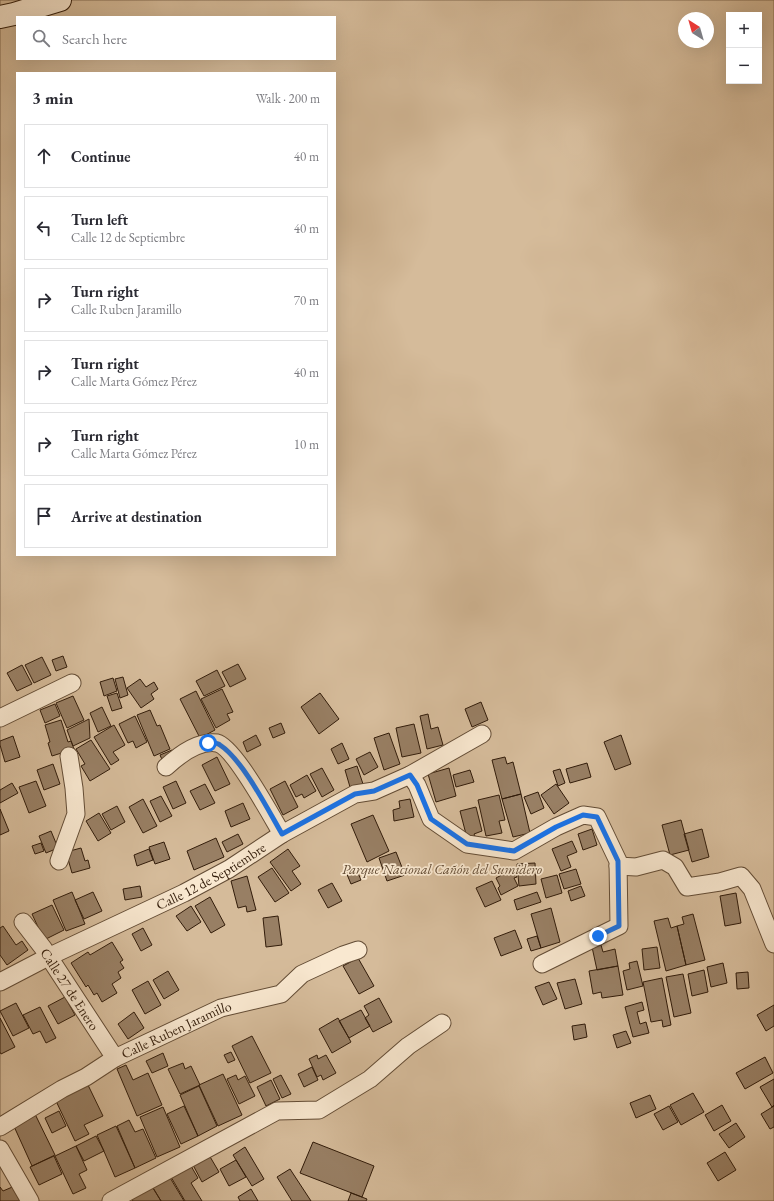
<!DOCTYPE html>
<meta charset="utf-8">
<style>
body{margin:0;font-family:"EB Garamond",serif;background:#f2f2f3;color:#2b2b33}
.controls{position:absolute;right:12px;top:12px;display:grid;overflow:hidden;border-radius:0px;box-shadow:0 4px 16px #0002}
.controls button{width:36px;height:36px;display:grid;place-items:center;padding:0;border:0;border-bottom:1px solid #e1e1e2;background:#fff;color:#2b2b33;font:20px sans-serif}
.compass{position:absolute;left:678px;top:12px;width:36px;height:36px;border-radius:50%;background:#fff;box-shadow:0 4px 16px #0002;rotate:323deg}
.stop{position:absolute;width:12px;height:12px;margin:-9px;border:3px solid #1a73e8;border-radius:50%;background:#fff}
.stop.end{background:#1a73e8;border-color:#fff;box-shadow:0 1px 4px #0008}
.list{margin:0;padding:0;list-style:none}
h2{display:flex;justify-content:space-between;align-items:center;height:52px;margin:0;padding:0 16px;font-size:17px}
h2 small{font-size:13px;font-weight:400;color:#7c7c81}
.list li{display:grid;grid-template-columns:26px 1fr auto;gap:12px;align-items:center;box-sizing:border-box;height:64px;margin:0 8px 8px;padding:0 8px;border:1px solid #e1e1e2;border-radius:0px}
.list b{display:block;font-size:15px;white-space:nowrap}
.list p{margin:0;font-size:13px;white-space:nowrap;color:#7c7c81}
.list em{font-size:13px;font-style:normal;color:#7c7c81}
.icon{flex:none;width:22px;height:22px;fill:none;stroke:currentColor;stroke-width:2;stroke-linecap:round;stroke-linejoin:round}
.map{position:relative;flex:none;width:774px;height:1201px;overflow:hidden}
.search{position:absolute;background:#fff;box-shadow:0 4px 16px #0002;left:16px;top:16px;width:320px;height:44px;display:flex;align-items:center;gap:10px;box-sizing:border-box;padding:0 14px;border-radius:0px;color:#7c7c81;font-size:15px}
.panel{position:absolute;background:#fff;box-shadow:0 4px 16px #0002;left:16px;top:72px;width:320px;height:484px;border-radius:0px}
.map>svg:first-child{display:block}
</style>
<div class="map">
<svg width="774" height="1201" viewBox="0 0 774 1201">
<rect width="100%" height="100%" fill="#f6dbb7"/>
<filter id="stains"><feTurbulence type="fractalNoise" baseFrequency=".005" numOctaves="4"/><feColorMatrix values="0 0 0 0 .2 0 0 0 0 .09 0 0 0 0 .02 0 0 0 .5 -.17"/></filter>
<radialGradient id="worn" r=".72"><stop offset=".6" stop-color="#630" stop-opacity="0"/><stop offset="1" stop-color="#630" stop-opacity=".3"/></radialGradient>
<path fill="#d5bb9a" stroke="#846c52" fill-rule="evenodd" d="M0 0H774V1201H0ZM729 15H759V81H729ZM17 17H335V59H17ZM684 18H708V42H684ZM17 73H335V555H17Z"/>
<path fill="#987f64" stroke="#321c0a" d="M63 656 67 667 56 671 52 660Z
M42 657 51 675 34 683 25 665Z
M238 664 246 679 230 687 222 672Z
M22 665 32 684 17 691 7 673Z
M217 670 225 686 204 696 196 681Z
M123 677 128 695 120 698 115 679Z
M113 678 117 691 104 696 100 682Z
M140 679 146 687 154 682 158 689 151 694 154 699 141 708 127 688Z
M222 689 233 712 227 714 230 720 216 728 201 699Z
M196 691 215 730 200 738 180 699Z
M117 693 122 708 112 711 107 696Z
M320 693 339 719 319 734 301 707Z
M73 696 84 720 67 728 56 703Z
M481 702 488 720 472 727 465 709Z
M55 704 60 716 45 723 40 710Z
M102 707 111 726 98 732 90 713Z
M150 710 157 726 160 725 170 749 154 756 137 715Z
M428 714 431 729 438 727 443 745 427 749 420 716Z
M135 716 147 742 136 748 133 741 128 743 119 724Z
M89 719 90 738 73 746 67 730Z
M61 720 68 742 71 741 74 749 52 756 48 743 50 742 45 725Z
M281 723 285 733 273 738 269 728Z
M414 724 421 753 402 757 396 728Z
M114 725 125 745 113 752 119 760 111 765 94 737Z
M389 733 400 764 384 770 374 738Z
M256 735 261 745 247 752 243 742Z
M621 735 631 764 615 770 604 742Z
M13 736 20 757 5 762 0 745V741Z
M91 740 110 769 90 781 81 766 85 764 76 749Z
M342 743 349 759 338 764 331 749Z
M172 750 175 756 163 762 160 755Z
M370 752 378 767 364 775 356 759Z
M217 757 230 784 215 791 202 765Z
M505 757 507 764 513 762 521 794 502 799 492 760Z
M587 763 591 777 570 783 566 769Z
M53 764 60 784 44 790 37 770Z
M357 766 363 784 350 787 345 770Z
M322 768 334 790 322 797 310 774Z
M449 768 456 796 436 802 428 774Z
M560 769 565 783 558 786 553 771Z
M470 770 474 782 456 787 453 775Z
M307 775 316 791 304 798 302 794 296 797 290 785Z
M36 781 46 806 29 813 19 787Z
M176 781 186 803 173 809 163 787Z
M285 781 298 807 283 815 270 789Z
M12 783 18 793 0 803V790Z
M205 784 215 803 200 810 190 791Z
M556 784 569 803 554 814 541 795Z
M538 792 544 808 531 814 524 797Z
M521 794 530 833 513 837 502 799Z
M499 795 505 820 499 821 502 833 486 836 478 800Z
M161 796 172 816 160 822 150 801Z
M143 799 157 826 143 833 129 807Z
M410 799 414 817 394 821 393 810 400 808 399 801Z
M243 803 250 819 231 827 225 811Z
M117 806 125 822 111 830 102 814Z
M476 807 482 831 474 834 475 836 467 838 460 811Z
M0 809 9 831 0 835Z
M99 813 111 833 98 841 86 821Z
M373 815 389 851 367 862 351 824Z
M681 820 689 850 670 855 662 825Z
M592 829 597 845 583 850 578 834Z
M702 829 709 857 692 862 684 834Z
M51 831 58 848 46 853 39 836Z
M238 834 243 844 227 852 222 842Z
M216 838 224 857 194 870 187 851Z
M572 841 577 852 567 856 571 867 561 871 552 849Z
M164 842 170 859 155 864 149 847Z
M41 843 44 851 35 854 32 846Z
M81 848 85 861 88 860 90 868 72 873 66 852Z
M149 849 153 860 137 866 134 855Z
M288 849 300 866 292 871 301 884 291 891 270 862Z
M396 852 405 875 387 881 379 858Z
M535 863 536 884 519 886 517 864Z
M272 868 289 893 275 902 258 877Z
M356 868 361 880 351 884 346 872Z
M513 869 517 877 514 878 518 886 501 895 498 888 500 886 496 878Z
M576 869 581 884 564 889 559 874Z
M557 875 562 893 546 898 541 879Z
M247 876 256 910 247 912 246 906 238 908 231 881Z
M492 881 501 900 485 907 476 888Z
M332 883 342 901 328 908 318 890Z
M140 886 142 897 125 900 123 889Z
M581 886 585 896 571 901 568 891Z
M72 892 85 924 66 931 53 900Z
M93 892 102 911 84 919 75 900Z
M537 892 541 902 517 910 514 900Z
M736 893 741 923 725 926 720 896Z
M210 897 225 925 211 933 195 906Z
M52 905 64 930 44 940 32 914Z
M191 906 201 922 187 931 176 916Z
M551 908 560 942 541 948 531 914Z
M693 914 705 960 686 965 677 926 684 924 682 917Z
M278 916 282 945 266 947 263 918Z
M668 918 671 928 677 926 686 965 666 971 654 921Z
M3 926 16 945 22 941 28 950 7 965 0 955V928Z
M143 928 152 945 141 951 132 934Z
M515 930 522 948 501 956 494 938Z
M537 936 541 948 531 951 527 939Z
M112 942 123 960 120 962 124 968 118 972 121 978 112 984 117 993 102 1002 97 993 94 995 88 985 86 987 71 963 88 952 90 955Z
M601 945 603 952 615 949 618 966 597 970 592 947Z
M657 947 660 968 644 970 642 949Z
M358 958 374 986 359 994 343 966Z
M637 961 643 986 627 990 623 971 630 969 629 963Z
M723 963 727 983 711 987 707 967Z
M618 966 623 995 602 998 601 992 593 994 589 971Z
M704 970 708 992 692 996 688 974Z
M168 971 179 990 164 999 153 980Z
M748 972 749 988 737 989 736 973Z
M683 974 691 1013 674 1017 666 977Z
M662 978 671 1025 663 1027 662 1020 651 1022 643 982Z
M575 979 582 1004 565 1009 557 983Z
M148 981 161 1005 145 1014 132 990Z
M549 982 557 999 543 1005 535 987Z
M65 997 75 1015 58 1024 48 1006Z
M379 998 392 1022 373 1032 365 1018 369 1015 364 1006Z
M642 1002 644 1010 637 1012 640 1024 646 1022 649 1033 633 1037 625 1007Z
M16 1003 29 1028 13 1036 0 1011Z
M774 1005V1026L766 1031 757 1015Z
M40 1007 56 1038 46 1043 40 1031 33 1034 23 1015Z
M361 1010 370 1026 349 1038 339 1021Z
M134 1012 144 1028 128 1039 118 1024Z
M0 1018 15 1047 1 1054 0 1052Z
M338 1018 351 1042 332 1053 319 1029Z
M585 1024 587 1037 574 1040 572 1026Z
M626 1031 631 1043 617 1048 613 1035Z
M252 1036 271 1073 250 1083 232 1046Z
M231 1052 235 1060 228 1063 224 1055Z
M163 1053 168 1066 152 1073 146 1061Z
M317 1055 318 1059 326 1055 336 1073 323 1080 321 1075 317 1077 309 1059Z
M765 1057 773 1073 745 1089 736 1073Z
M183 1063 185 1069 191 1066 200 1085 180 1094 168 1069Z
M126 1065 133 1080 148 1073 162 1105 137 1116 117 1069Z
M312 1067 318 1080 304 1087 298 1074Z
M223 1074 242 1115 218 1126 199 1085Z
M236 1075 238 1080 245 1076 255 1096 239 1104 227 1079Z
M281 1075 291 1094 282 1098 273 1079Z
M774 1079V1105L772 1107 760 1087Z
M271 1080 280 1099 266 1106 257 1087Z
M88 1085 103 1116 84 1125 89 1134 75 1141 56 1101Z
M199 1086 217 1126 198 1136 180 1095Z
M693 1093 704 1112 681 1125 670 1105Z
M650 1095 656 1109 636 1118 630 1103Z
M722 1105 731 1121 714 1131 705 1115Z
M184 1106 198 1136 181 1144 167 1114Z
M669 1106 678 1122 663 1130 654 1114Z
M774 1106V1127L770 1129 761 1114Z
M163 1107 180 1147 157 1157 140 1117Z
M59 1111 66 1126 52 1133 45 1118Z
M34 1112 55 1155 32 1166 12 1122Z
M129 1120 135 1132 143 1129 156 1158 135 1168 117 1126Z
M736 1123 745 1137 729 1148 719 1134Z
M116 1126 135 1168 115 1177 97 1135Z
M96 1136 104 1151 84 1161 76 1146Z
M313 1142 374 1166 362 1197 300 1173Z
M76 1146 87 1170 79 1174 86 1188 73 1194 55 1156Z
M245 1147 264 1179 252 1186 233 1155Z
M725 1152 736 1170 718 1181 707 1163Z
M209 1155 219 1172 202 1182 193 1165Z
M54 1156 62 1174 39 1185 30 1167Z
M236 1160 246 1177 229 1186 220 1169Z
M191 1166 198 1178 191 1183 202 1201H185L171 1177Z
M290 1169 311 1201H292L277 1177Z
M169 1176 184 1201H161L152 1186Z
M17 1185 25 1201H0V1187L3 1191Z
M151 1185 161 1201H133L130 1197Z
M251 1189 258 1201H240L238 1197Z
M351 1193 367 1199 366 1201H348Z"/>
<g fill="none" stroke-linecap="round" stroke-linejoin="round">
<g stroke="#634c35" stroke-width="19">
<g id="street">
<path d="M0 718 72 683"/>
<path d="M166 767C179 755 198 740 217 743 234 747 272 817 282 834"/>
<path d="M410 775 417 785 431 819 467 844 514 851 556 827 583 815 597 817 618 861 619 926 542 964"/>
<path d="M59 861 76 814 74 788 69 756"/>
<path d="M618 866 636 867 663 860 675 867 687 887 720 882 741 876 752 889 774 944"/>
<path id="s1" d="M23 922 43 948 115 1058"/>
<path id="s2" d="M0 982 48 957 184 893 229 869 282 834 355 794 374 791 410 775 482 734"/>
<path id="s3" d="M0 1127 62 1089 86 1077 115 1058 221 1008 281 994 302 974 343 955 358 950"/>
<path d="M0 1149 30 1201"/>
<path d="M111 1201 277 1111 319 1110 370 1079 408 1046 442 1023"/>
</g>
</g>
<g stroke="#321c0a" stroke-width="24">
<path id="secondary" d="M0 17 14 14 60 0"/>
</g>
<use href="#street" stroke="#f9e8d0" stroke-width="17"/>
<use href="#secondary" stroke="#f9e8d0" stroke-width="22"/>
</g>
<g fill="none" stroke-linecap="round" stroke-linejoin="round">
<path stroke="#1a73e8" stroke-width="5" d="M208 743C212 743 217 742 220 745 243 760 268 810 282 834L355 794 374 791 410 775 417 785 431 819 467 844 514 851 556 827 583 815 597 817 618 861 619 926 598 936"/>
</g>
<g text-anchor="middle" stroke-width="3.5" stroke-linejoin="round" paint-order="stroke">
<g font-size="14" font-style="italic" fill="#634c35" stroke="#f9e8d0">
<text x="442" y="874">Parque Nacional Cañón del Sumidero</text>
</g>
<g font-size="14" fill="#321c0a" stroke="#f9e8d0">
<text dy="5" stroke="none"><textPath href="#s2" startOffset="236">Calle 12 de Septiembre</textPath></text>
<text dy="5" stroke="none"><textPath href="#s1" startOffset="82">Calle 27 de Enero</textPath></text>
<text dy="5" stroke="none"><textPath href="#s3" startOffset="202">Calle Ruben Jaramillo</textPath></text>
</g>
</g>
<rect width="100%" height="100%" filter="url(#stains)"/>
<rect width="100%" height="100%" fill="url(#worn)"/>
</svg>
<div class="controls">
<button>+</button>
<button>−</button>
</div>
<svg class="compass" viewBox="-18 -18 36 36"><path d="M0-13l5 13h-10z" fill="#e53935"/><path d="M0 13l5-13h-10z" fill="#7c7c81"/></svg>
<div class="stop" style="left:208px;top:743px"></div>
<div class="stop end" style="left:598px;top:936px"></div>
<div class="search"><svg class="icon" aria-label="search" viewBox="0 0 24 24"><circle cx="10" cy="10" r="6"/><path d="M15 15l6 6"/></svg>Search here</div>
<section class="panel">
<h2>3 min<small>Walk · 200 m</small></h2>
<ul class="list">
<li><svg class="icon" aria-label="ahead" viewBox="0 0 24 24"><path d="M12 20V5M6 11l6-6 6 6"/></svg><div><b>Continue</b></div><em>40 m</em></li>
<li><svg class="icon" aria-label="left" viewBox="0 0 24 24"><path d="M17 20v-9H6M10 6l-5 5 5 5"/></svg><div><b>Turn left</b><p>Calle 12 de Septiembre</p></div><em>40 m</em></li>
<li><svg class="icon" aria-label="right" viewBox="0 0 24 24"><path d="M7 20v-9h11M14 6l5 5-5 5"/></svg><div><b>Turn right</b><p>Calle Ruben Jaramillo</p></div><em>70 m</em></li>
<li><svg class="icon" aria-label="right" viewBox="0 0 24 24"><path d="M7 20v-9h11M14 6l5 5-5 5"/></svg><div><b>Turn right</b><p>Calle Marta Gómez Pérez</p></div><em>40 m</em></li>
<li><svg class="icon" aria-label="right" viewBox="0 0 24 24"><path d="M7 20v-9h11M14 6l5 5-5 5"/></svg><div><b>Turn right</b><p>Calle Marta Gómez Pérez</p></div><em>10 m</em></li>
<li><svg class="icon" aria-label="arrive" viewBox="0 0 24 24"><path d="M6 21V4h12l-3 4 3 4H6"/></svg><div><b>Arrive at destination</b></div></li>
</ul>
</section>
</div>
